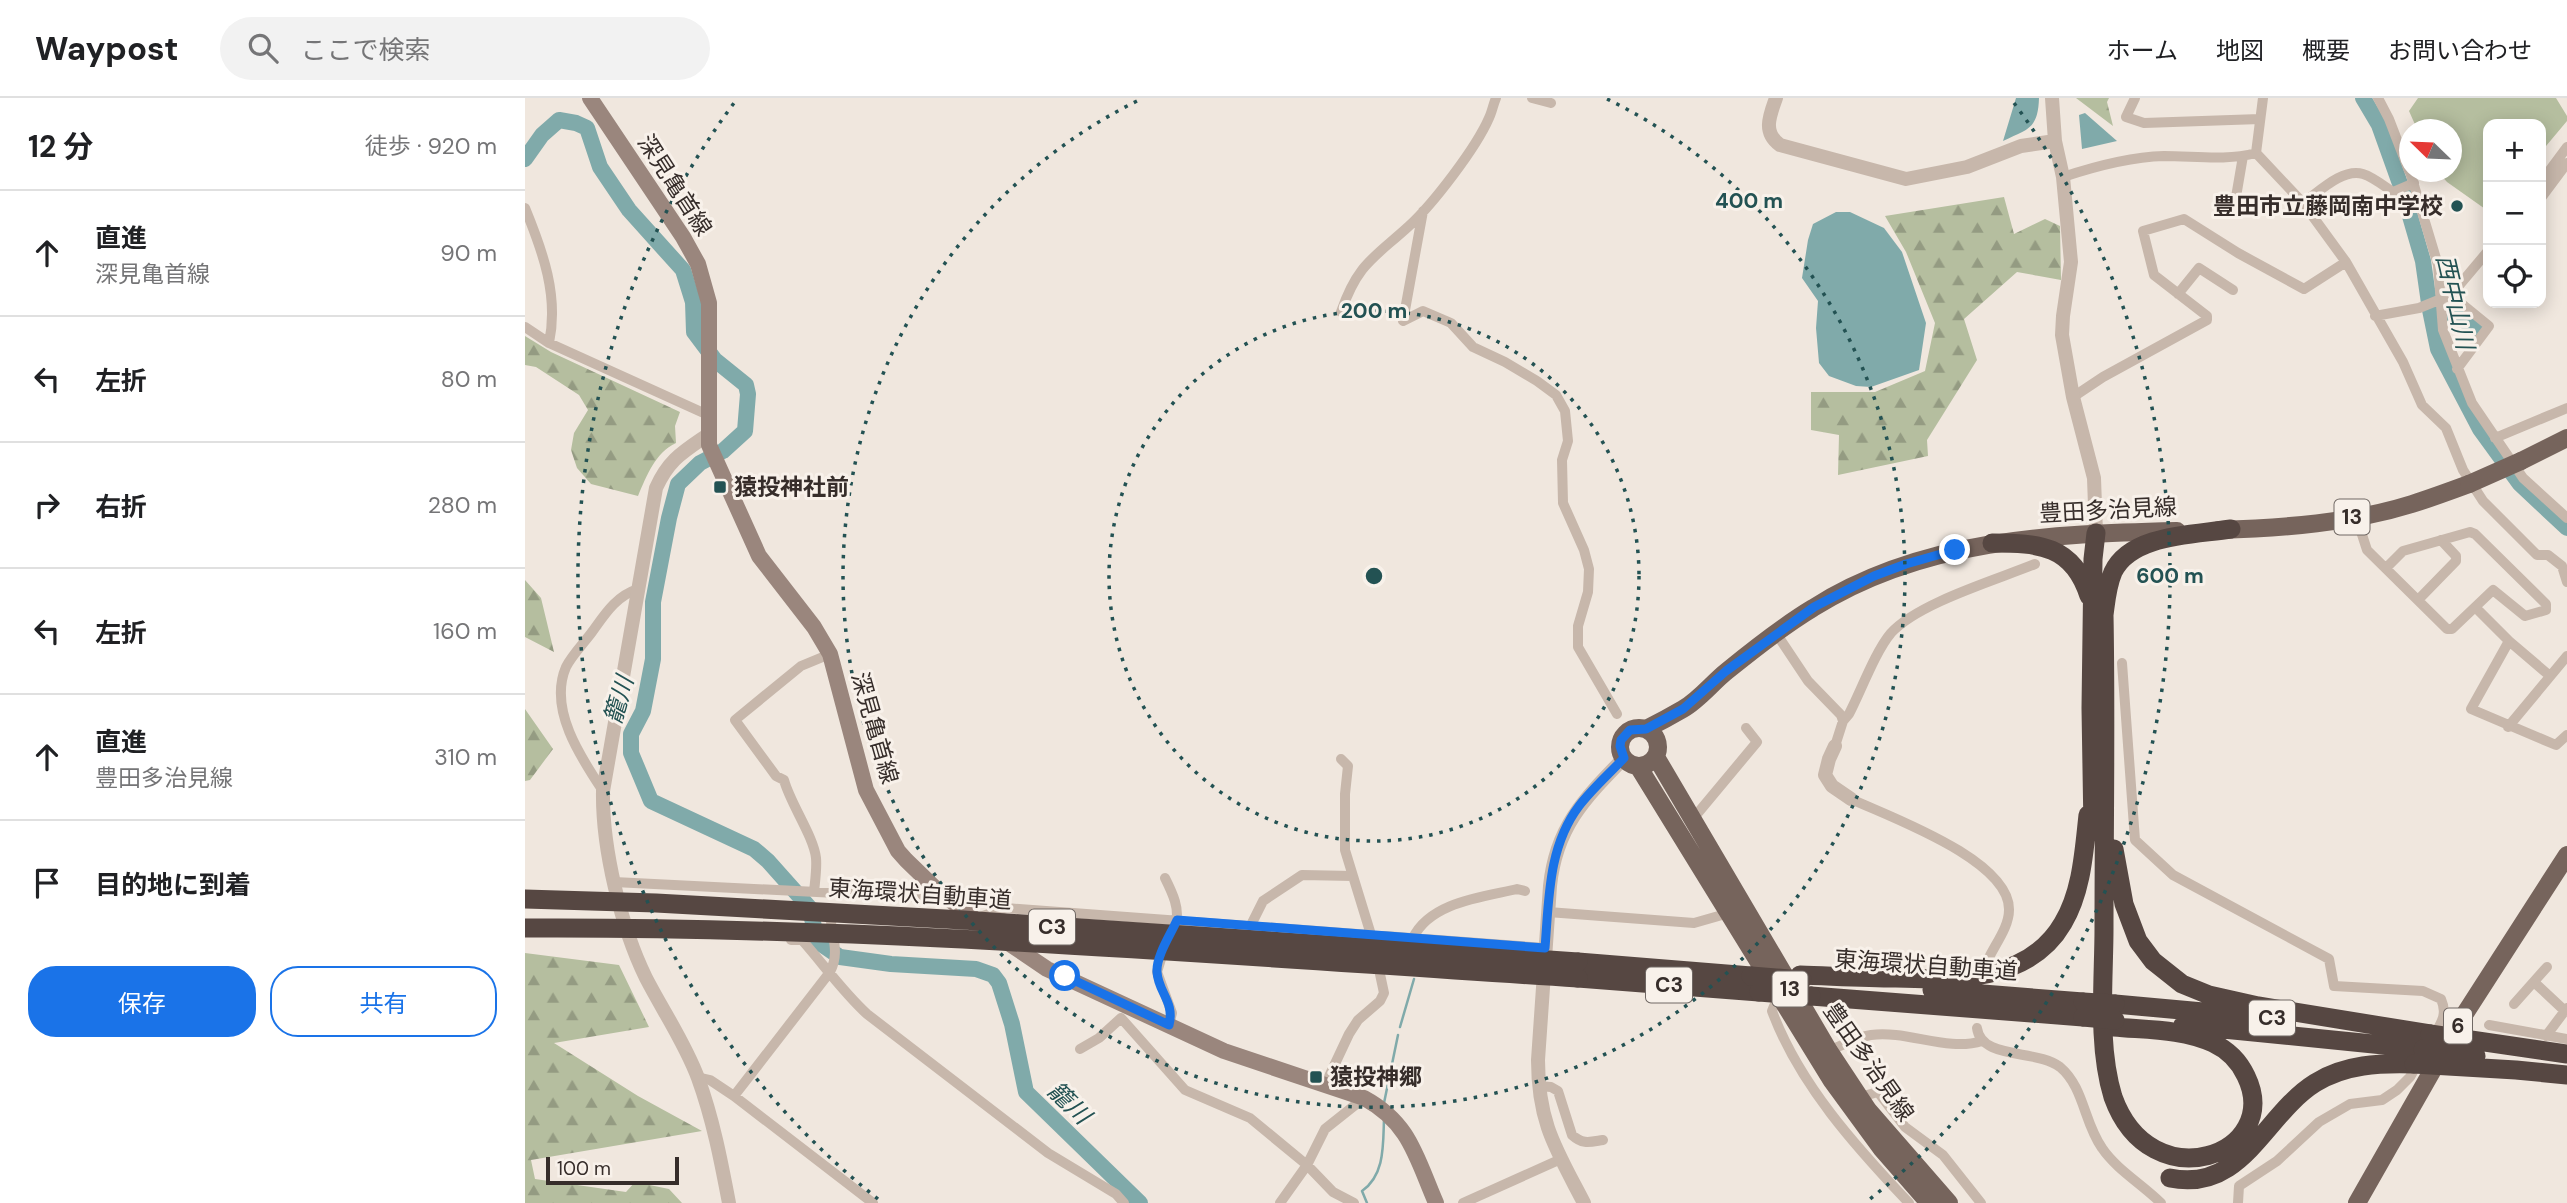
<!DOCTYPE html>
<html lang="ja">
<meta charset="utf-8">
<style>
body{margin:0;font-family:"DM Sans","Noto Sans JP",sans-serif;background:#f2f2f2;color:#202124}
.controls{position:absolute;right:21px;top:21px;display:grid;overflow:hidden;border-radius:14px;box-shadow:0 4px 18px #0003}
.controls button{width:63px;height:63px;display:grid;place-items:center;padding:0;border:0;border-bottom:2px solid #e0e0e0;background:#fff;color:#202124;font:35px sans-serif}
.compass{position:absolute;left:1874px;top:21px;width:63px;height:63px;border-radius:50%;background:#fff;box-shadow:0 4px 18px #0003;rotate:293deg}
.scale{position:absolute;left:21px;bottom:18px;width:133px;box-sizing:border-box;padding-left:7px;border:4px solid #362d2a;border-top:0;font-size:19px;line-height:24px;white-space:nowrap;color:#362d2a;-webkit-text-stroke:5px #f8f1ea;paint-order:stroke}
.stop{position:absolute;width:21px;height:21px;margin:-16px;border:5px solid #1a73e8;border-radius:50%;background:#fff}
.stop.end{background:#1a73e8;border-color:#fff;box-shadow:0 2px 7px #0008}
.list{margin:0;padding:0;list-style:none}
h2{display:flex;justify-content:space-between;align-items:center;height:91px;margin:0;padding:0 28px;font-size:30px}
h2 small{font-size:23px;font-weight:400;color:#757577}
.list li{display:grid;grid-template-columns:46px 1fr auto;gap:21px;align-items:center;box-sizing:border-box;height:126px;padding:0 28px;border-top:2px solid #e0e0e0}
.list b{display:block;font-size:26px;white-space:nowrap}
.list p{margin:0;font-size:23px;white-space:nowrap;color:#757577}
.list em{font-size:23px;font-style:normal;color:#757577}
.actions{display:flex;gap:14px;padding:21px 28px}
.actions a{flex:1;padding:16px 0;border:2px solid #1a73e8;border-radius:28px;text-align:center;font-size:24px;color:#1a73e8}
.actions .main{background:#1a73e8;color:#fff}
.icon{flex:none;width:38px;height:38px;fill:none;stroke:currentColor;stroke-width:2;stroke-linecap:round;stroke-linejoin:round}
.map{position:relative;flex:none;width:2042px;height:1105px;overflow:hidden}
header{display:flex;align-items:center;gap:42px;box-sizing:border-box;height:98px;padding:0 35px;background:#fff;border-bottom:2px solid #e0e0e0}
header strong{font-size:33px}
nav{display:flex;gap:38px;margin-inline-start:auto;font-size:24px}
.search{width:490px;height:63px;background:#f2f2f2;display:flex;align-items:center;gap:18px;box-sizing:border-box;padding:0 24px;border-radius:38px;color:#757577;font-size:26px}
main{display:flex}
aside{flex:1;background:#fff}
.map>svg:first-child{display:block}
</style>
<header>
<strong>Waypost</strong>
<div class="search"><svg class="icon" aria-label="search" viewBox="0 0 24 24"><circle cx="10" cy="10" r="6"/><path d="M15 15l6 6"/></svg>ここで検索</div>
<nav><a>ホーム</a><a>地図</a><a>概要</a><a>お問い合わせ</a></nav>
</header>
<main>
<aside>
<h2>12 分<small>徒歩 · 920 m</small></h2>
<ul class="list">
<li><svg class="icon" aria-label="ahead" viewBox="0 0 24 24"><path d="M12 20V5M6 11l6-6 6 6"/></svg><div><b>直進</b><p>深見亀首線</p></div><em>90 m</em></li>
<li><svg class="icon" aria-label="left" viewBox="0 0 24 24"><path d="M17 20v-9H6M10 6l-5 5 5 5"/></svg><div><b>左折</b></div><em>80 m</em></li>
<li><svg class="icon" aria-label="right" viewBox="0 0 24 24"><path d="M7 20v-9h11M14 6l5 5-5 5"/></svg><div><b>右折</b></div><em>280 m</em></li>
<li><svg class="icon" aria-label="left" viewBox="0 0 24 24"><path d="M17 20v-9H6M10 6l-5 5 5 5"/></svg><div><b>左折</b></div><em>160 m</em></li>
<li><svg class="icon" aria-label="ahead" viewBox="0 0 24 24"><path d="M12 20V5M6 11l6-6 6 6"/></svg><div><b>直進</b><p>豊田多治見線</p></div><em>310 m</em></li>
<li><svg class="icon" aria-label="arrive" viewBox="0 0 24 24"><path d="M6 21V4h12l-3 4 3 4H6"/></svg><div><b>目的地に到着</b></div></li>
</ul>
<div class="actions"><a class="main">保存</a><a>共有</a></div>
</aside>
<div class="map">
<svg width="2042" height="1105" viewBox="0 0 2042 1105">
<defs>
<pattern id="forest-firs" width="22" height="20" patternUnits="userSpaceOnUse" patternTransform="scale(1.75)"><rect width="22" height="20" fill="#b5be9f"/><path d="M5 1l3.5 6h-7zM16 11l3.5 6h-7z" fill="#949b82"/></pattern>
</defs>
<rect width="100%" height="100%" fill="#f0e7de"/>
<path fill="url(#forest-firs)" d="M1551 0H1584L1582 4 1588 28Z
M1479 99 1489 136 1520 121 1535 128 1536 182 1492 174 1439 221 1452 262 1402 342 1403 358 1313 377 1314 337 1286 332V294H1350L1400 273 1410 225 1381 154 1360 118Z
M0 238 26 254 155 314 150 328 151 345C130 355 122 377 113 398L66 386 52 370 46 352 49 335 63 312 54 297 11 269 0 267Z
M0 482 16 500 29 554 0 539Z
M0 611 28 651 5 682 0 683Z
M0 855 94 867 124 929 29 945 113 998 177 1033 6 1062 10 1081 101 1094 110 1084 144 1091 157 1105H0Z"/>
<path fill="#b5be9f" d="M1893 0H2031L2042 18V23L2016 54V26H1963V113L1922 84 1913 74H1926V32L1892 31 1884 13Z"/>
<path fill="#80aaaa" d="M1491 0H1514C1513 32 1502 31 1478 43Z
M1560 15 1592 43 1557 51 1554 17Z
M1311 114H1325L1359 130 1377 154 1401 225 1394 272 1346 289 1331 288 1304 278 1294 265 1291 230 1293 203 1277 180 1283 142 1288 126Z
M1929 204 1960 227 1949 243 1919 220Z"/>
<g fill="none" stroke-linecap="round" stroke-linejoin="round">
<path stroke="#80aaaa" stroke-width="2.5" d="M875 929 889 881
M859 1005 873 937
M842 1105 837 1093C860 1077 858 1047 859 1021"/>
<path stroke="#80aaaa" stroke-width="16" d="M1838 0 1854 27 1878 94 1898 163 1905 212 1913 251 1955 331 1995 386 2042 430
M0 61 17 37 34 22 51 25 62 30 75 69 104 112 158 172 168 204 169 234 190 262 221 287 223 296 220 333 198 353 175 365 153 386 144 420 128 504V561L118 613 106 636V655L126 703 229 751 243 763 284 809 293 844 315 859 366 866 451 871 468 877 474 885 487 926 501 994 615 1105"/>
<path stroke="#c7b7ab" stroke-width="10" d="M1007 0 1026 5
M1610 0 1601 19 1619 25 1735 21
M1853 0 1864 21 1884 73
M1731 55 1738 0
M1885 74 1913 167 1918 232 1947 305 1998 380 2042 420
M1538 79C1571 68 1604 59 1639 58 1670 58 1701 63 1731 55L1778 105 1821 164 1878 264 1897 307 1921 330 1938 372 1958 403 2012 457H2023L2037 468 2042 484
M2016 84 2042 49
M1711 99 1718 58
M2016 100 2042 65
M1778 105C1794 94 1817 70 1838 76 1848 79 1859 88 1868 94L1889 85
M0 110C18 154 34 198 24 245
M898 113 878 223 898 213 926 225 948 249 980 264 1012 283 1031 297 1040 313 1043 343 1037 362 1038 405 1059 452 1064 471 1063 494 1053 528V549L1092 616
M1653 196 1674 170 1708 192
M1926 197 1964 228 1932 271
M816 214C833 165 849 160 884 128 908 106 951 50 964 20 967 14 968 7 971 0
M1850 218 1894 210 1926 197 1963 153
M0 229 24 245 183 317
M1548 299 1578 279 1682 222V218L1629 177 1618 133 1659 121 1713 155 1779 191 1821 164
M1970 340 2042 310
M1831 418 1842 452 1922 531H1927L1968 492 2000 518 2021 512V506L1950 436 1945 434 1878 453 1861 470
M1893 502 1931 463V458L1916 442
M1951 510 1984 543
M1251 535 1283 583 1316 617 1318 623
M1597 565 1610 742 1648 777 1804 861 1809 888 1898 893 1916 901C1923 917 1916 925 1908 939
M2025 578 1984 543 1946 611 2031 647 2042 637
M1983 629 2042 558
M1310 648 1318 623 1324 616C1336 593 1350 554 1366 535 1393 505 1471 482 1510 466
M816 661 823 668 820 696V752L847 840
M78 693C56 660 23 611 41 569 47 557 59 545 67 534 80 516 91 498 113 491
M1326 701C1365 719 1485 762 1484 812 1484 832 1465 852 1459 871
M1167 722 1232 644 1221 630
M640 780C647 794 656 812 650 827
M89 784 391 799 412 792
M289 794C290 783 292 771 291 760 289 739 265 705 259 682L251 678 210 622 276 568 305 556
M1023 814 1169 825 1204 815
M455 819 481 810 1020 850
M726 827 738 803 777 777 828 778
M888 840C905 804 958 799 992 791L1000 793
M266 842H277C299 867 318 894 342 916L523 1055 591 1096 599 1105
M639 851 632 874 647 915 644 927
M2009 884 2040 913
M1257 904 1249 908 1247 913C1274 986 1331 1049 1384 1105
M1989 906 2022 869
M1964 927 2042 941
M1452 930C1456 962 1512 951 1535 969 1559 989 1559 1025 1577 1050 1592 1072 1617 1086 1636 1105
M2021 938 2042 910
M555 951 574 940 596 920 660 992 725 1020 782 1067 808 1094 829 1105
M1304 953C1318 947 1331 939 1346 937 1382 932 1422 954 1457 943
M172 979 185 982 209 998 348 1105
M800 987 824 936 833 922 855 903 859 895 852 862
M1013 988 1026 989 1033 993 1047 1037C1058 1047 1065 1044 1078 1042
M209 998 305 874C317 851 303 833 306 811
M1335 999 1353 994 1380 1029 1418 1057 1456 1105
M755 1105 782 1067 800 1031 839 1000
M938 1105 1036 1061
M1713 1105 1714 1088 1752 1063 1794 1024 1825 1006 1857 1002 1872 992 1885 979 1893 965"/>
<path stroke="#c7b7ab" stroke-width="14" d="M1251 0C1245 17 1237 34 1255 47L1381 81 1442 69 1496 48 1530 43
M1527 0 1530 43 1538 79 1546 164 1538 218 1537 237 1548 299 1569 380 1571 435
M184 336C158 354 144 361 131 390L78 693C77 750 96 829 121 880 138 913 160 945 173 980 188 1021 196 1063 204 1105
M1310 648 1304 661 1300 677 1307 688 1326 701
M1059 1105C1031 1051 1013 1025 1013 962L1025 788C1031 729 1059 701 1099 660"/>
<path stroke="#9a867d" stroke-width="16" d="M65 0 158 139 173 166 184 205V347L234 458 289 529 305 556 341 692 373 753 381 762 412 792 455 825
M479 842 522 871 699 953 839 1000C885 1025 891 1059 911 1105"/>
<path stroke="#76645c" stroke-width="18" d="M1996 363 2042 340
M1694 432C1758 430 1826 425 1887 406 1906 400 1925 393 1944 386
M1095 649a19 19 0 1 1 38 0a19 19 0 1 1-38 0Z
M1121 631C1133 625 1146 618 1158 611 1174 602 1188 584 1202 573 1229 551 1258 528 1288 510 1397 441 1526 436 1652 433
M1131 659 1304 953 1343 1012 1424 1105
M1113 668 1307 983 1356 1050 1404 1105
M1832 1105 1939 917 2042 757"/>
<path stroke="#564742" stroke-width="19" d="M1467 445C1514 445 1548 447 1564 498
M1568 732 1566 610 1568 461 1571 435
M1589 751 1599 806 1613 843 1628 863 1657 886 1684 897 1733 908 1905 936
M1053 864 1226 878
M1275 877C1307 878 1339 880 1371 880 1430 882 1504 884 1538 825 1557 793 1559 753 1563 717
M1053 880 1234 894
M1407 892 1558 904
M1286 898 1558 919
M1590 906 1733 919
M1658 927 1898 951
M1589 929C1622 932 1658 931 1688 945 1703 952 1714 963 1721 978 1759 1056 1626 1105 1588 999 1572 947 1579 883 1579 830 1579 725 1581 621 1579 517 1581 502 1582 488 1588 474 1606 436 1669 437 1706 431
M1645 1080C1718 1095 1739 1017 1790 985 1820 966 1855 965 1889 966"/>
<path stroke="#76645c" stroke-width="18" d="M1944 386 1996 363"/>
<path stroke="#564742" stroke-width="19" d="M0 801 131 805 438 822 1053 864
M0 830C352 828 702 858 1053 880
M1226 878 1277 882
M1234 894 1286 898
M1558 904 1590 906
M1558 919 1590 922
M1905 936 2042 956
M1898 951 1951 958
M1889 966 1991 972 2042 977"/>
</g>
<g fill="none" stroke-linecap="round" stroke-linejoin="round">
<path stroke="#1a73e8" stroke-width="9" d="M540 878 644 927C650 904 633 894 632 874 631 858 646 836 652 822L1020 850C1024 801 1023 749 1054 708 1067 691 1084 676 1099 660L1095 648 1096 642 1105 632 1121 631 1158 611 1201 573 1289 509 1349 478 1381 466 1430 452"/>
</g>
<g fill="none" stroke="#235253" stroke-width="3.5" stroke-dasharray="3.5 7">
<circle cx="849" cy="478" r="265"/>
<path d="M1082 1A531 531 0 1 1 616 1"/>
<path d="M353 1101A796 796 0 0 1 209 5M1489 5A796 796 0 0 1 1345 1101"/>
</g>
<g fill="#235253" stroke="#f8f1ea" stroke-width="2.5">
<circle cx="1932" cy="108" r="7"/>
<rect x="188" y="382" width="14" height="14" rx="3.5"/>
<rect x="784" y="972" width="14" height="14" rx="3.5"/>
</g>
<g text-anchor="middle" stroke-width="6" stroke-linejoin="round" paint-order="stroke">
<g fill="#f8f1ea" stroke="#706864" stroke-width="2">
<rect x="1809.5" y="401.5" width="35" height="35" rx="5"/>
<rect x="504" y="811.5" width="46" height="35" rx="5"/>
<rect x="1121" y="869.5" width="46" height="35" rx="5"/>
<rect x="1247.5" y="873.5" width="35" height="35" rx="5"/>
<rect x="1724" y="902.5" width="46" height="35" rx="5"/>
<rect x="1919" y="910.5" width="28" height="35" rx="5"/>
</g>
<g font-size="21" font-weight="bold" fill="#362d2a">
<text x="1827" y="426">13</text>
<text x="527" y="836">C3</text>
<text x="1144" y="894">C3</text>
<text x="1265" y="898">13</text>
<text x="1747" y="927">C3</text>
<text x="1933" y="935">6</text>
</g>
<g font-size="23" fill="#362d2a" stroke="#f8f1ea">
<text transform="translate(150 87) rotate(57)" y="8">深見亀首線</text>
<text transform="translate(1583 412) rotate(-3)" y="8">豊田多治見線</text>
<text transform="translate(350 630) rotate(74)" y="8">深見亀首線</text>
<text transform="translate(395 796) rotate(4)" y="8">東海環状自動車道</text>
<text transform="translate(1401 867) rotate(4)" y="8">東海環状自動車道</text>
<text transform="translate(1344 964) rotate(55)" y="8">豊田多治見線</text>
</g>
<g font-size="23" font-weight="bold" fill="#362d2a" stroke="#f8f1ea" text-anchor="start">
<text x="1918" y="116" text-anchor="end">豊田市立藤岡南中学校</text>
<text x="209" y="397">猿投神社前</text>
<text x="805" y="987">猿投神郷</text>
</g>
<g font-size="24" font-style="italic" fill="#235253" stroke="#f8f1ea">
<text transform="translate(1930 204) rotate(77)" y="8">西中山川</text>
<text transform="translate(94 602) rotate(-74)" y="8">籠川</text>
<text transform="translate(544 1005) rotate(44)" y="8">籠川</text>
</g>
</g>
<circle cx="849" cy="478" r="10" fill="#235253" stroke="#f8f1ea" stroke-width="3.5"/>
<g font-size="21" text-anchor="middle" font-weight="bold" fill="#235253" stroke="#f8f1ea" stroke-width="6" stroke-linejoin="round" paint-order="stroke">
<text x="1224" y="110">400 m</text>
<text x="849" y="220">200 m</text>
<text x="1645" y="485">600 m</text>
</g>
</svg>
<div class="controls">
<button>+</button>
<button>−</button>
<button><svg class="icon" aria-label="locate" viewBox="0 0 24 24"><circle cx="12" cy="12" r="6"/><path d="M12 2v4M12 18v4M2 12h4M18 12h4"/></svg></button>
</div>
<svg class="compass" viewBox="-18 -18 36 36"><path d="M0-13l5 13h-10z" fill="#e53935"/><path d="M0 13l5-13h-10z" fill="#757577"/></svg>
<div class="scale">100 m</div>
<div class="stop" style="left:540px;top:878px"></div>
<div class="stop end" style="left:1430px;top:452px"></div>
</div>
</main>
